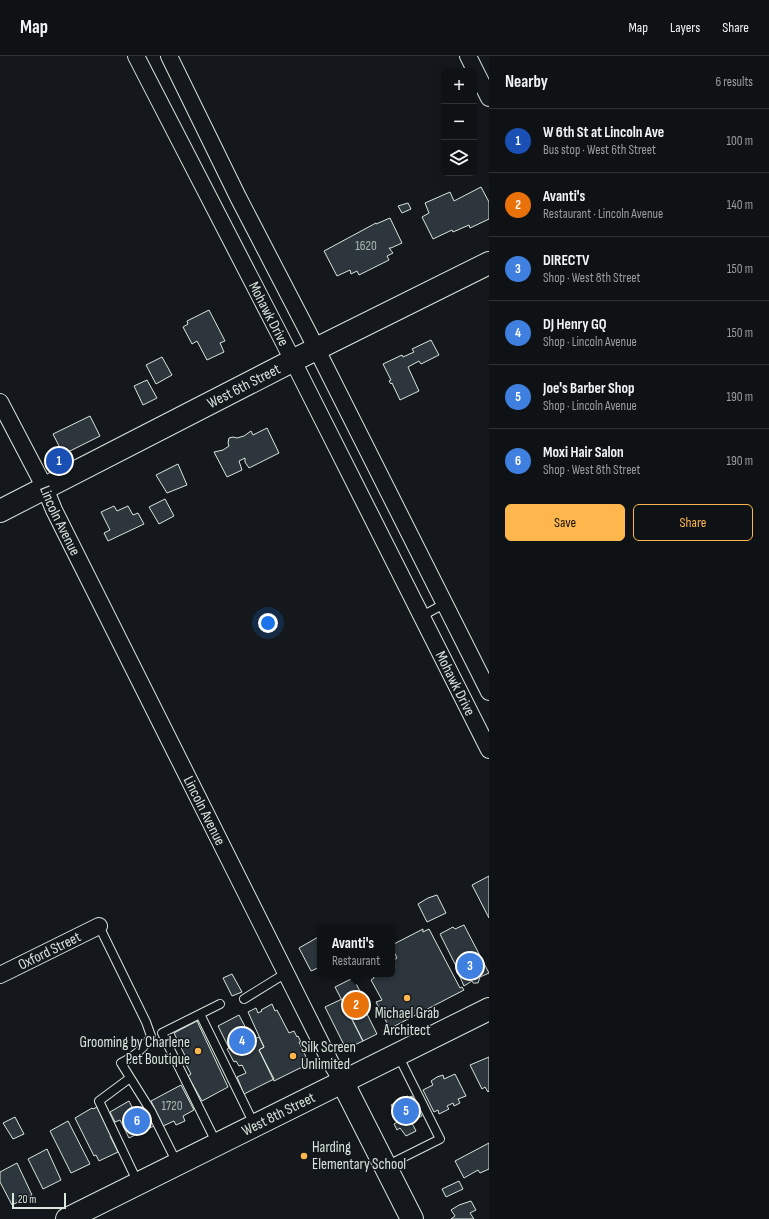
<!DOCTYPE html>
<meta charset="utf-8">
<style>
body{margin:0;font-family:"Sofia Sans Condensed",sans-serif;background:#1d2022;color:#f1f3f6}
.controls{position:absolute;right:12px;top:12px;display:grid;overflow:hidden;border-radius:6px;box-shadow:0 4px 16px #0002}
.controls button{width:36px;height:36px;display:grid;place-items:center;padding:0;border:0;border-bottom:1px solid #2f3234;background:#0f1215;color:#f1f3f6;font:20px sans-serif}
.scale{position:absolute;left:12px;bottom:10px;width:54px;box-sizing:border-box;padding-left:4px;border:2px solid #d8e6dc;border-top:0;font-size:11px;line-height:14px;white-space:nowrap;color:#d8e6dc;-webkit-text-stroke:3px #14181c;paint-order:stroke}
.you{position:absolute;left:268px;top:567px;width:14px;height:14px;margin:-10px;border:3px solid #fff;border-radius:50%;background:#1a73e8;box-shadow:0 0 0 6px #1a73e833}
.badge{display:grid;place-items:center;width:26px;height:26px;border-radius:50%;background:#ffb74d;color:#fff;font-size:13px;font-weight:700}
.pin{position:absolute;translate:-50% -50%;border:2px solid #fff;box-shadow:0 1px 4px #0006}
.popup{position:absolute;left:317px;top:869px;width:78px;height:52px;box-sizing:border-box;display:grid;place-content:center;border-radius:6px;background:#0f1215;filter:drop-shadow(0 1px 3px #0005);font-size:13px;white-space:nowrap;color:#9b9ea0}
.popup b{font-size:15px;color:#f1f3f6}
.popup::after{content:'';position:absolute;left:50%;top:100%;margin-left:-8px;border:8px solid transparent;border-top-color:#0f1215}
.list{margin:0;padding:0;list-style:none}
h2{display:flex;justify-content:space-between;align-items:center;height:52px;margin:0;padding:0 16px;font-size:17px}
h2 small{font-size:13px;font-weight:400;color:#9b9ea0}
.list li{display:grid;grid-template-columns:26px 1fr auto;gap:12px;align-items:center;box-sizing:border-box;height:64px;padding:0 16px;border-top:1px solid #2f3234}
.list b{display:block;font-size:15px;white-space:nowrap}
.list p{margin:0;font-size:13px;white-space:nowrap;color:#9b9ea0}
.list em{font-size:13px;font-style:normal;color:#9b9ea0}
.actions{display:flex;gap:8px;padding:12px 16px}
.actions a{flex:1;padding:9px 0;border:1px solid #ffb74d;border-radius:6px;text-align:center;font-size:14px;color:#ffb74d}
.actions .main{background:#ffb74d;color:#111}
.icon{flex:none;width:22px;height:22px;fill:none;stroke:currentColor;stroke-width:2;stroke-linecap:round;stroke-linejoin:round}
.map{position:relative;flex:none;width:489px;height:1163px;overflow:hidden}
header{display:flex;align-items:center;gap:24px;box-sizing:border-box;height:56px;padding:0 20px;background:#0f1215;border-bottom:1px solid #2f3234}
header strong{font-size:19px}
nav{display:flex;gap:22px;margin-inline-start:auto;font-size:14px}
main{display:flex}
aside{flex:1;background:#0f1215}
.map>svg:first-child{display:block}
</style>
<header>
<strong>Map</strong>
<nav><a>Map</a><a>Layers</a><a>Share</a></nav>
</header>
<main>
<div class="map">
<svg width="489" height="1163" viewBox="0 0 489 1163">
<rect width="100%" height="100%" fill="#14181c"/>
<path fill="#2c363c" stroke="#d8e6dc" d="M481 131 489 146V163L470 172 469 169 453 176 452 174 433 183 422 161 429 157 425 147 450 136 454 145Z
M408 147 411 153 402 157 398 150Z
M390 162 402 187 391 192H389L393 197 387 200 389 204 359 219 357 215 351 218 350 214 337 220 324 195 376 167V168Z
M209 254 225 285 220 287 224 296 207 304 197 285 192 288 183 271 188 268 187 265Z
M431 284 439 299 421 308 419 305 408 311 419 335 400 344 392 327 391 328 389 325 391 324 383 308 402 299 403 301 414 296 412 293Z
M162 301 172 319 156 328 146 309Z
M147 324 157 342 143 349 134 330Z
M90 360 100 380 68 396 67 394 62 396 53 378Z
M267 372 279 397 249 412 245 406V402L239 405 242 414 227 421 214 396 223 394 229 390 228 387 229 382 233 381 237 382 244 380 251 375 253 379Z
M178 408 187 429 167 437 156 419Z
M165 443 174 460 159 468 149 451Z
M114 450 117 455 128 450 133 459 138 457 144 468 108 485 104 477 110 474 101 456Z
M489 820V862L472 829Z
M437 839 446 857 427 866 418 848 428 842Z
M464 869 489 917 480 921 478 927H473L472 925 464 930 457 914H458L440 878 453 871 455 873Z
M423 873V876L429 873 460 932 462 931 464 934 387 974 385 969 387 967 376 946 382 944 371 924 374 922 372 918H378L379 919 392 918V912L395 911 392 905 397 902 392 892V889Z
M320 880V906L318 907 320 911 311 915 299 892Z
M232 918 242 936 232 940 223 922Z
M353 922 370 954 366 956 377 978 363 985 335 931Z
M342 943 363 985 346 993 325 951Z
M272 948 275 955 277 954 289 977 294 975 297 981 298 980 301 986H299L307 1003 304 1012H300L274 1025 259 994 264 991 248 956 256 952 258 957 262 955 261 954Z
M239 959 252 984 259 981 264 991 259 994 274 1023 244 1038 237 1021 246 1017 242 1009 239 1010 236 1005 234 1006 227 993 229 992 218 970Z
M197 965 228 1031 202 1045 188 1020 191 1018 184 1005 187 1004 174 977Z
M489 1001V1035L488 1036 485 1031 482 1033 470 1009Z
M455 1018 466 1040 458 1043 460 1047 454 1050 453 1047 447 1050 449 1053 439 1058 438 1054 434 1056 423 1034 433 1029 431 1025 437 1021 443 1019 444 1023Z
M181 1029 194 1054 183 1060 185 1065 176 1069 174 1065 163 1070 151 1045Z
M408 1040V1042L412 1040 422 1060 411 1065 416 1075 406 1080 400 1072 397 1074 394 1068 399 1065 391 1049 400 1044 401 1045 403 1044 402 1042Z
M129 1045 134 1055 144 1050 154 1070 129 1082 120 1064 115 1066 110 1056Z
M97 1051 111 1080H110L118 1096 99 1105 96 1099 94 1100 75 1062 92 1052 93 1053Z
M15 1061 24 1078 13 1083 3 1067Z
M68 1065 90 1108 71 1117 50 1075Z
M489 1087V1113L480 1117 478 1114 464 1122 455 1105Z
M47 1093 61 1124 43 1133 28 1103Z
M17 1107 32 1139 12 1149 0 1126V1116Z
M459 1125 463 1133 446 1141 442 1133Z
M471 1145 476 1154 470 1157 474 1163H451L455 1160 451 1154 459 1149Z"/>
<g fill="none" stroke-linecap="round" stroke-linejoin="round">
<g stroke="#d8e6dc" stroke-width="10">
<path id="lane" d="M422 560 444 548
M99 870 146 966 151 980C144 993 134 1000 121 1007L151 1055 177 1107
M244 943 286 917
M200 958 220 948
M130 1022 99 1045 138 1127
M217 1088 162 977 200 958 254 1068
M386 1110 440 1083 398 999"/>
</g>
<g stroke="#d8e6dc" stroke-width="18">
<g id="street">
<path id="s1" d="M136 0 284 287 489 694"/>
<path d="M169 0 238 141 308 276 489 636"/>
<path d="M468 0 489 42"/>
<path id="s2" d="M0 346 45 432 54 454 331 1007 342 1025"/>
<path id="s3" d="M0 919 99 870"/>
</g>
</g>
<g stroke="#d8e6dc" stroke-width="24">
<g id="secondary">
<path id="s4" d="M0 455 292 305 489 207"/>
<path d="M342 1025 412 1163"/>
<path id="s5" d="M67 1163 489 953"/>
</g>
</g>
<use href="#lane" stroke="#14181c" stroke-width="8"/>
<use href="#street" stroke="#14181c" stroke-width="16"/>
<use href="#secondary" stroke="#14181c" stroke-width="22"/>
</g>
<g fill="#ffb74d" stroke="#14181c" stroke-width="1.5">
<circle cx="407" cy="942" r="4"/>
<circle cx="198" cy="995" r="4"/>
<circle cx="293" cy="1000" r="4"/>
<circle cx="304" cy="1100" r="4"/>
</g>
<g text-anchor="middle" stroke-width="3" stroke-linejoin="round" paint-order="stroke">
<g font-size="13" fill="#adbab4">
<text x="366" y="194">1620</text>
<text x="172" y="1054">1720</text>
</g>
<g font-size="15" fill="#d8e6dc" stroke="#14181c">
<text dy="5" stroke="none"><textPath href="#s1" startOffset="290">Mohawk Drive</textPath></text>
<text dy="5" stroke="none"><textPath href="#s4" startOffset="274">West 6th Street</textPath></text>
<text dy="5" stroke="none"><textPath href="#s2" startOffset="133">Lincoln Avenue</textPath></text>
<text dy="5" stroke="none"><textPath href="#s1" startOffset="704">Mohawk Drive</textPath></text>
<text dy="5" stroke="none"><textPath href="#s2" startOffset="457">Lincoln Avenue</textPath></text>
<text dy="5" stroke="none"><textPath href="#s3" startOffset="55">Oxford Street</textPath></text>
<text dy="5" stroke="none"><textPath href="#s5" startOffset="236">West 8th Street</textPath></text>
</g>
<g font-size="15" fill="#d8e6dc" stroke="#14181c" text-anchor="start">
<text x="407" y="962" text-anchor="middle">Michael Grab<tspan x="407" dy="17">Architect</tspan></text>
<text x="190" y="991" text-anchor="end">Grooming by Charlene<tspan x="190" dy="17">Pet Boutique</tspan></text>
<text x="301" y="996">Silk Screen<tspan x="301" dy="17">Unlimited</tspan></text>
<text x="312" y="1096">Harding<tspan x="312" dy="17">Elementary School</tspan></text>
</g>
</g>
</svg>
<div class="controls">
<button>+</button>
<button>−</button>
<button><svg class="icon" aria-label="layers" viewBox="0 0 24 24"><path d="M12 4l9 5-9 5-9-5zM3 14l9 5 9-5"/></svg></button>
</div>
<div class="scale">20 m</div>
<div class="you"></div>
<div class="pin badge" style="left:59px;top:405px;background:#1a4fb4">1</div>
<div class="pin badge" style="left:356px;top:949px;background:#e8710a">2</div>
<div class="popup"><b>Avanti's</b>Restaurant</div>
<div class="pin badge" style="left:470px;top:910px;background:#3f7fe0">3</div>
<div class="pin badge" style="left:242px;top:985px;background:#3f7fe0">4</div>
<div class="pin badge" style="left:406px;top:1055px;background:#3f7fe0">5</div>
<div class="pin badge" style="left:137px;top:1065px;background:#3f7fe0">6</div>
</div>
<aside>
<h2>Nearby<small>6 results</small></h2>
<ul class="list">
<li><span class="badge" style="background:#1a4fb4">1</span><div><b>W 6th St at Lincoln Ave</b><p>Bus stop · West 6th Street</p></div><em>100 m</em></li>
<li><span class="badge" style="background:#e8710a">2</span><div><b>Avanti's</b><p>Restaurant · Lincoln Avenue</p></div><em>140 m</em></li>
<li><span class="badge" style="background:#3f7fe0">3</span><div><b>DIRECTV</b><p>Shop · West 8th Street</p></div><em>150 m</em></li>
<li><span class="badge" style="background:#3f7fe0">4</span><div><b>DJ Henry GQ</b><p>Shop · Lincoln Avenue</p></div><em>150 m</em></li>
<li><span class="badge" style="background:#3f7fe0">5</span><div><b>Joe's Barber Shop</b><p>Shop · Lincoln Avenue</p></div><em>190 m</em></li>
<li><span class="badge" style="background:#3f7fe0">6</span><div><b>Moxi Hair Salon</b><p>Shop · West 8th Street</p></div><em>190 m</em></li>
</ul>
<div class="actions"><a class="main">Save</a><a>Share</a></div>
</aside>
</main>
